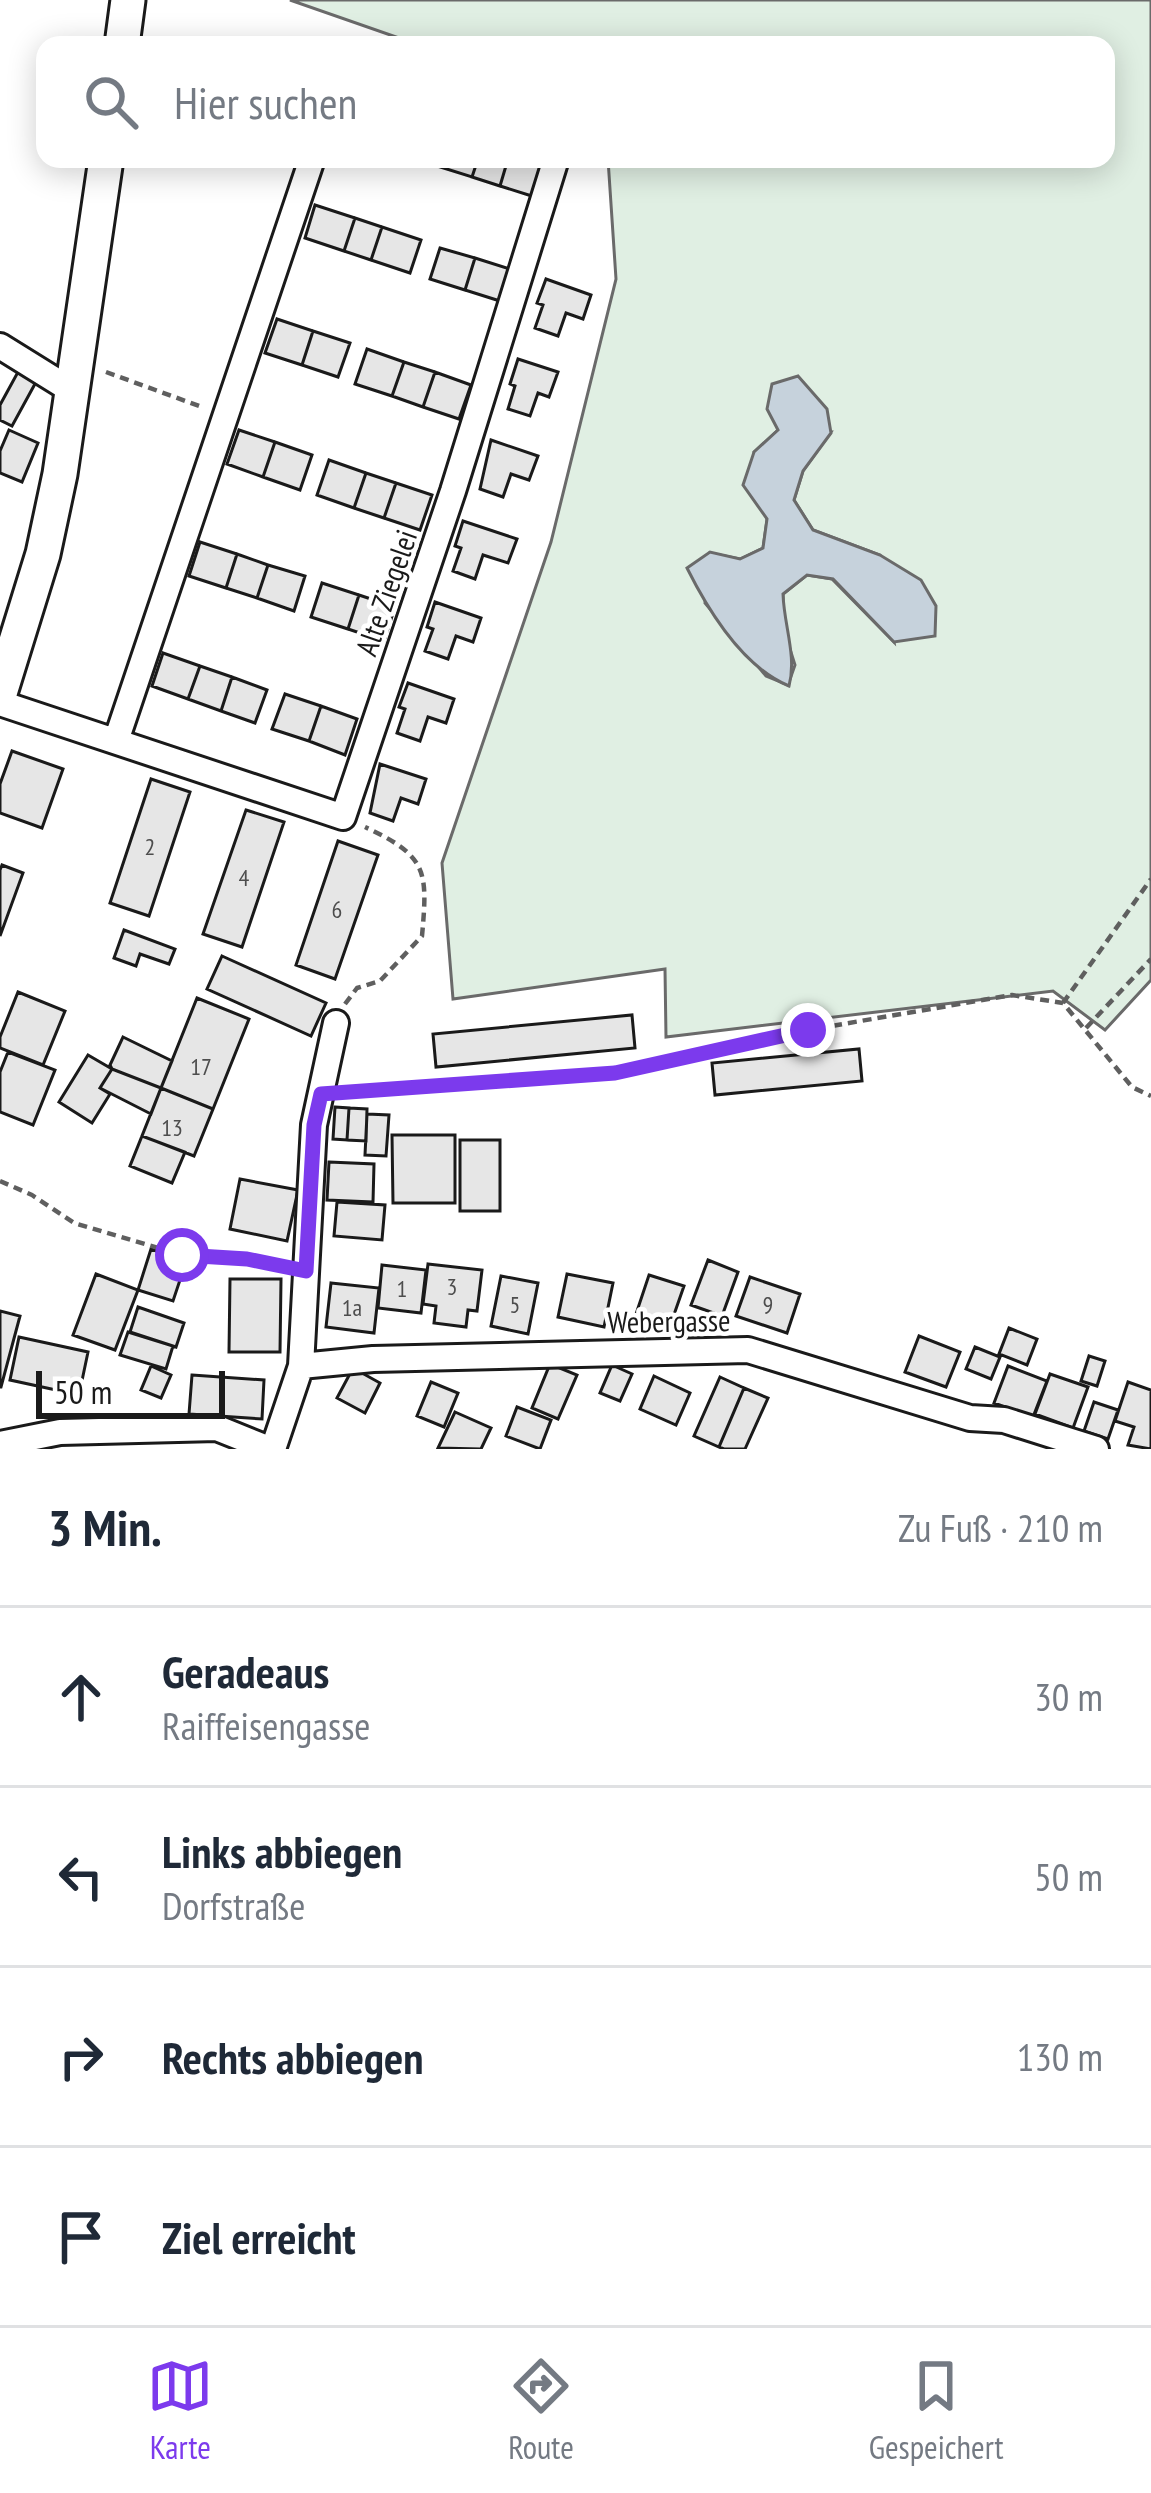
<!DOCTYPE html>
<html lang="de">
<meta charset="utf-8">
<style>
body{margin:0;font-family:"PT Sans Narrow",sans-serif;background:#f6f6f7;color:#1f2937}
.scale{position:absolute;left:36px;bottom:30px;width:189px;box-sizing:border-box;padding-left:12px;border:6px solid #1a1a1a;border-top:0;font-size:33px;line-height:42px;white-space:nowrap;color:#1a1a1a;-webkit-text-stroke:9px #fff;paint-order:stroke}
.stop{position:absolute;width:36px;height:36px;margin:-27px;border:9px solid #7c3aed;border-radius:50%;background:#fff}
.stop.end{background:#7c3aed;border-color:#fff;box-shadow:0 3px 12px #0008}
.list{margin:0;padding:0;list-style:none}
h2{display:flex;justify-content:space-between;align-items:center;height:156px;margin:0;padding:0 48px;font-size:51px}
h2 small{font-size:39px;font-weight:400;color:#747a83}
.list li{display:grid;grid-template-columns:78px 1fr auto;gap:36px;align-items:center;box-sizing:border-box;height:180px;padding:0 48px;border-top:3px solid #e0e1e3}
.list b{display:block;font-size:45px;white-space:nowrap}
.list p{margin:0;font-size:39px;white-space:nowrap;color:#747a83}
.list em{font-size:39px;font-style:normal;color:#747a83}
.icon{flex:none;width:66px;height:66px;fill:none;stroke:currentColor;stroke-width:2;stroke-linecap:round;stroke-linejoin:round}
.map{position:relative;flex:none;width:1151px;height:1449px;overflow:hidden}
.search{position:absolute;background:#fff;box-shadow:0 6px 30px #0003;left:36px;right:36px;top:36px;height:132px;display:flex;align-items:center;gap:30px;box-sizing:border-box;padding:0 42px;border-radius:24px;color:#747a83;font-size:45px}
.sheet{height:876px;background:#fff}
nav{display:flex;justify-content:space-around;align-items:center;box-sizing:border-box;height:168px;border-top:3px solid #e0e1e3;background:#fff;font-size:33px;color:#747a83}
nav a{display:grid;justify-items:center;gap:6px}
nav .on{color:#7c3aed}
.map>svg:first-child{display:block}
</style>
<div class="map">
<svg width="1151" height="1449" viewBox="0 0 1151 1449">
<rect width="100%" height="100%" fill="#fff"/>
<path fill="#e0efe3" stroke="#6a6a6a" stroke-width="3" fill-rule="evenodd" d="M290 0H1151V980L1105 1030 1053 991 666 1037 665 969 453 999 442 863 551 542 616 279 608 159H1106V45H419ZM778 430 831 432 803 471 794 500 813 530 880 555 894 642 832 579 807 575 783 594 784 630 795 665 788 685 766 676 705 603 710 553 740 559 763 548 767 520 754 452Z"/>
<path fill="#c6d2dc" stroke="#6a6a6a" stroke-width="3" d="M798 376 827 409 831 433 803 471 794 500 813 530 880 555 921 580 936 606 935 636 894 642 833 579 807 575 783 594C784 626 797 656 789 686 743 667 709 612 687 568L710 552 740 559 763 548 767 519 743 485 754 452 778 430 767 409 772 384Z"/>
<path fill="#e6e6e6" stroke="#1a1a1a" stroke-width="3" d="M439 159H478L472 177 437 166Z
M478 159H508L500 186 472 177Z
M508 159 546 163 535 197 500 186Z
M315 205 355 218 344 251 305 238Z
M355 218 382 227 371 260 344 251Z
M382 227 421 240 410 273 371 260Z
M440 248 475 258 465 290 430 279Z
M475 258 510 269 500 301 465 290Z
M546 279 591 295 583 319 566 313 558 336 535 328 543 305 537 303Z
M277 319 313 331 302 365 265 353Z
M313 331 350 343 338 377 302 365Z
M367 349 404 362 392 396 355 384Z
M518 359 558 372 549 397 538 393 530 416 508 409 515 386 510 384Z
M404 362 435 372 423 407 392 396Z
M18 372 36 382 12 426 0 420V405Z
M435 372 471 385 459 419 423 407Z
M9 430 38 443 22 482 0 473V451Z
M239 430 275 442 263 477 227 464Z
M491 440 538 456 529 480 511 474 503 497 480 489Z
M275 442 312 455 300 490 263 477Z
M329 460 366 473 354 508 317 495Z
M366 473 396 483 384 518 354 508Z
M396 483 432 495 420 530 384 518Z
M463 521 517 539 508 563 483 555 475 579 453 571 461 548 455 546Z
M200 542 237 554 226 588 189 576Z
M237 554 268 565 257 598 226 588Z
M268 565 305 576 294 611 257 598Z
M322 583 359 595 348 629 311 617Z
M359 595 395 607 384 641 348 629Z
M435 602 481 618 473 642 456 636 448 659 425 651 433 629 427 627Z
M163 653 200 666 188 699 152 686Z
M200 666 232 677 221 711 188 699Z
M232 677 267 690 255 723 221 711Z
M408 683 454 699 446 723 428 717 420 741 397 733 405 709 399 707Z
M285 694 321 706 309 741 272 729Z
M321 706 357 719 345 755 309 741Z
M12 751 63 769 42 828 0 813V784Z
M380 764 426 779 418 804 401 798 393 821 370 813Z
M151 779 190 792 149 916 110 903Z
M246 810 284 822 242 947 203 934Z
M338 841 378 855 335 979 296 965Z
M2 865 23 873 0 936V870Z
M124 930 175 949 169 964 140 954 136 966 114 958Z
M222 956 326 1003 311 1036 207 989Z
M18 992 65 1011 43 1065 0 1048V1037Z
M197 998 249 1019 213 1109 161 1088Z
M632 1015 635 1048 436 1067 433 1034Z
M123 1037 172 1061 161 1088 112 1069 110 1065Z
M859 1049 862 1081 715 1095 712 1063Z
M8 1052 55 1070 33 1125 0 1112V1072Z
M88 1055 112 1069 100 1088 110 1094 92 1123 59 1102Z
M112 1069 161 1088 151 1114 100 1088Z
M161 1088 213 1109 194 1156 142 1136Z
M335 1107 349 1108 347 1140 333 1139Z
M349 1108 367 1109 366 1141 347 1140Z
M367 1114 389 1115 386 1156 365 1155Z
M392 1135H455V1203H393Z
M142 1136 185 1152 172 1183 130 1166Z
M460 1140H500V1211H460Z
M329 1162 374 1164 373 1202 327 1200Z
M240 1179 298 1190 287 1241 230 1229Z
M337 1202 385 1205 382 1240 334 1236Z
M151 1249 186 1262 173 1301 138 1290Z
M708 1260 738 1272 722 1316 691 1305Z
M428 1264 482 1270 477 1311 468 1310 466 1327 434 1323 436 1306 423 1304Z
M382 1265 426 1270 421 1313 378 1308Z
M96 1274 138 1290 115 1350 73 1335Z
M567 1274 613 1283 604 1327 558 1317Z
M649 1275 684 1286 670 1326 636 1314Z
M501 1276 538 1283 528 1334 491 1326Z
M750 1277 800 1294 787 1333 736 1316Z
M230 1279H281L280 1352H229Z
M331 1283 379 1288 374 1333 326 1327Z
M138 1307 184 1323 176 1347 130 1332Z
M0 1311 20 1316 1 1387H0Z
M1009 1328 1037 1339 1027 1365 999 1354Z
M128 1332 173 1346 166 1369 120 1355Z
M919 1336 960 1352 946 1387 905 1372Z
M19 1337 88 1352 79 1395 10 1380Z
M975 1347 1000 1357 991 1379 966 1369Z
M1089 1356 1105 1361 1097 1386 1081 1381Z
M550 1364 577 1375 558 1419 532 1408Z
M612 1365 632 1374 620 1401 600 1393Z
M151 1366 171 1375 161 1398 141 1390Z
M1008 1366 1047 1381 1033 1417 994 1403Z
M353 1368 380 1383 365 1413 337 1398Z
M1050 1374 1088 1387 1073 1428 1035 1414Z
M192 1375 264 1380 262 1419 189 1414Z
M654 1376 690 1393 676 1425 640 1409Z
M720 1377 744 1388 719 1447 694 1436Z
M431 1382 458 1393 444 1427 417 1416Z
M1128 1382 1151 1390V1449L1128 1445 1134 1427 1115 1421Z
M744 1388 768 1398 745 1449H724L719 1447Z
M1094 1402 1118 1410 1108 1439 1084 1431Z
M517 1407 551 1420 540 1449 506 1436Z
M455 1412 491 1428 481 1449 438 1448Z"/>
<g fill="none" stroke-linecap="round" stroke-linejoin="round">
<g stroke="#1a1a1a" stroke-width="30">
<path id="minor" d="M0 346 74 392
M0 703 343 817 453 491 556 159
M116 741 312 159
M301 1366 373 1359 748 1350 970 1418 1004 1420 1096 1449
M0 1444 60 1432 217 1428 269 1449
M273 1449 301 1366 314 1125 336 1023"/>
</g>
<g stroke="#1a1a1a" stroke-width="39">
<path id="secondary" d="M122 45 128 0
M0 693 43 554 60 474 106 159"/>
</g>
<path stroke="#5f5f5f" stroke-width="4.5" stroke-dasharray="9 6" stroke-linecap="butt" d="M106 372 202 407
M1063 1003 1151 879
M345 1004 357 988 380 981 422 936C428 870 427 856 365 827
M1086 1028 1151 959
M344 1092 615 1074 808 1030 1012 995 1063 1003 1132 1087 1151 1096
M0 1181 32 1195 74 1223 182 1255 247 1259 283 1267"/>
<use href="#minor" stroke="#fff" stroke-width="24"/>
<use href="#secondary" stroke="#fff" stroke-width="33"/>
</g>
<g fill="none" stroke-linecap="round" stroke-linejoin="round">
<path stroke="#7c3aed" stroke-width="15" d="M182 1255 247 1259 306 1271 314 1125 321 1094 615 1073 808 1030"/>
</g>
<g text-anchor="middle" stroke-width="9" stroke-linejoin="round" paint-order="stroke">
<g font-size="24" fill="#4d4d4d">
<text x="150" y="855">2</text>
<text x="244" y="886">4</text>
<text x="337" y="918">6</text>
<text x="201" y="1075">17</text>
<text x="172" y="1136">13</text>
<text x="452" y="1295">3</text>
<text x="402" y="1297">1</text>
<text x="515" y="1313">5</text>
<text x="768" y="1313">9</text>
<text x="352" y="1316">1a</text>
</g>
<g font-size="30" fill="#1a1a1a" stroke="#fff">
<text transform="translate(387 593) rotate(-71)" y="10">Alte Ziegelei</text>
<text transform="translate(669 1322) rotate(-1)" y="10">Webergasse</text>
</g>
</g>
</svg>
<div class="scale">50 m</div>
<div class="stop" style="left:182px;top:1255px"></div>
<div class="stop end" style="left:808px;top:1030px"></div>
<div class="search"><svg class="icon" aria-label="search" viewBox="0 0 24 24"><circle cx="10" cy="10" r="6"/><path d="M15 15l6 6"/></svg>Hier suchen</div>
</div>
<section class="sheet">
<h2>3 Min.<small>Zu Fuß · 210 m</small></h2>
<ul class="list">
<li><svg class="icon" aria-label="ahead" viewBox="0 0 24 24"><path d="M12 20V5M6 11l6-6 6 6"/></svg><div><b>Geradeaus</b><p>Raiffeisengasse</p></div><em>30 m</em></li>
<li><svg class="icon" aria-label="left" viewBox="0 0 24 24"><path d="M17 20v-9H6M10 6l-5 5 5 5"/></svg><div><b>Links abbiegen</b><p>Dorfstraße</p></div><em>50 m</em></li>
<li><svg class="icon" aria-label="right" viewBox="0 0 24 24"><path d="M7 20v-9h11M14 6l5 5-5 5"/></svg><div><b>Rechts abbiegen</b></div><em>130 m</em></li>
<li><svg class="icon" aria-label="arrive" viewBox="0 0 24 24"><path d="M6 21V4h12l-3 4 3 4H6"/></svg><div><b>Ziel erreicht</b></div></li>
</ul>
</section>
<nav>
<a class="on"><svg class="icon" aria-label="map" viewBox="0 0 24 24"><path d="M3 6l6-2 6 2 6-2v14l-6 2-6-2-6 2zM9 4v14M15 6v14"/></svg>Karte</a>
<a><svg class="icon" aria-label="directions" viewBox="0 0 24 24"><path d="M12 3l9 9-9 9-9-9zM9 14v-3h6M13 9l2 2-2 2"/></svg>Route</a>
<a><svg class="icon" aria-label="saved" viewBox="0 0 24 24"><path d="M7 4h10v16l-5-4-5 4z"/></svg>Gespeichert</a>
</nav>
